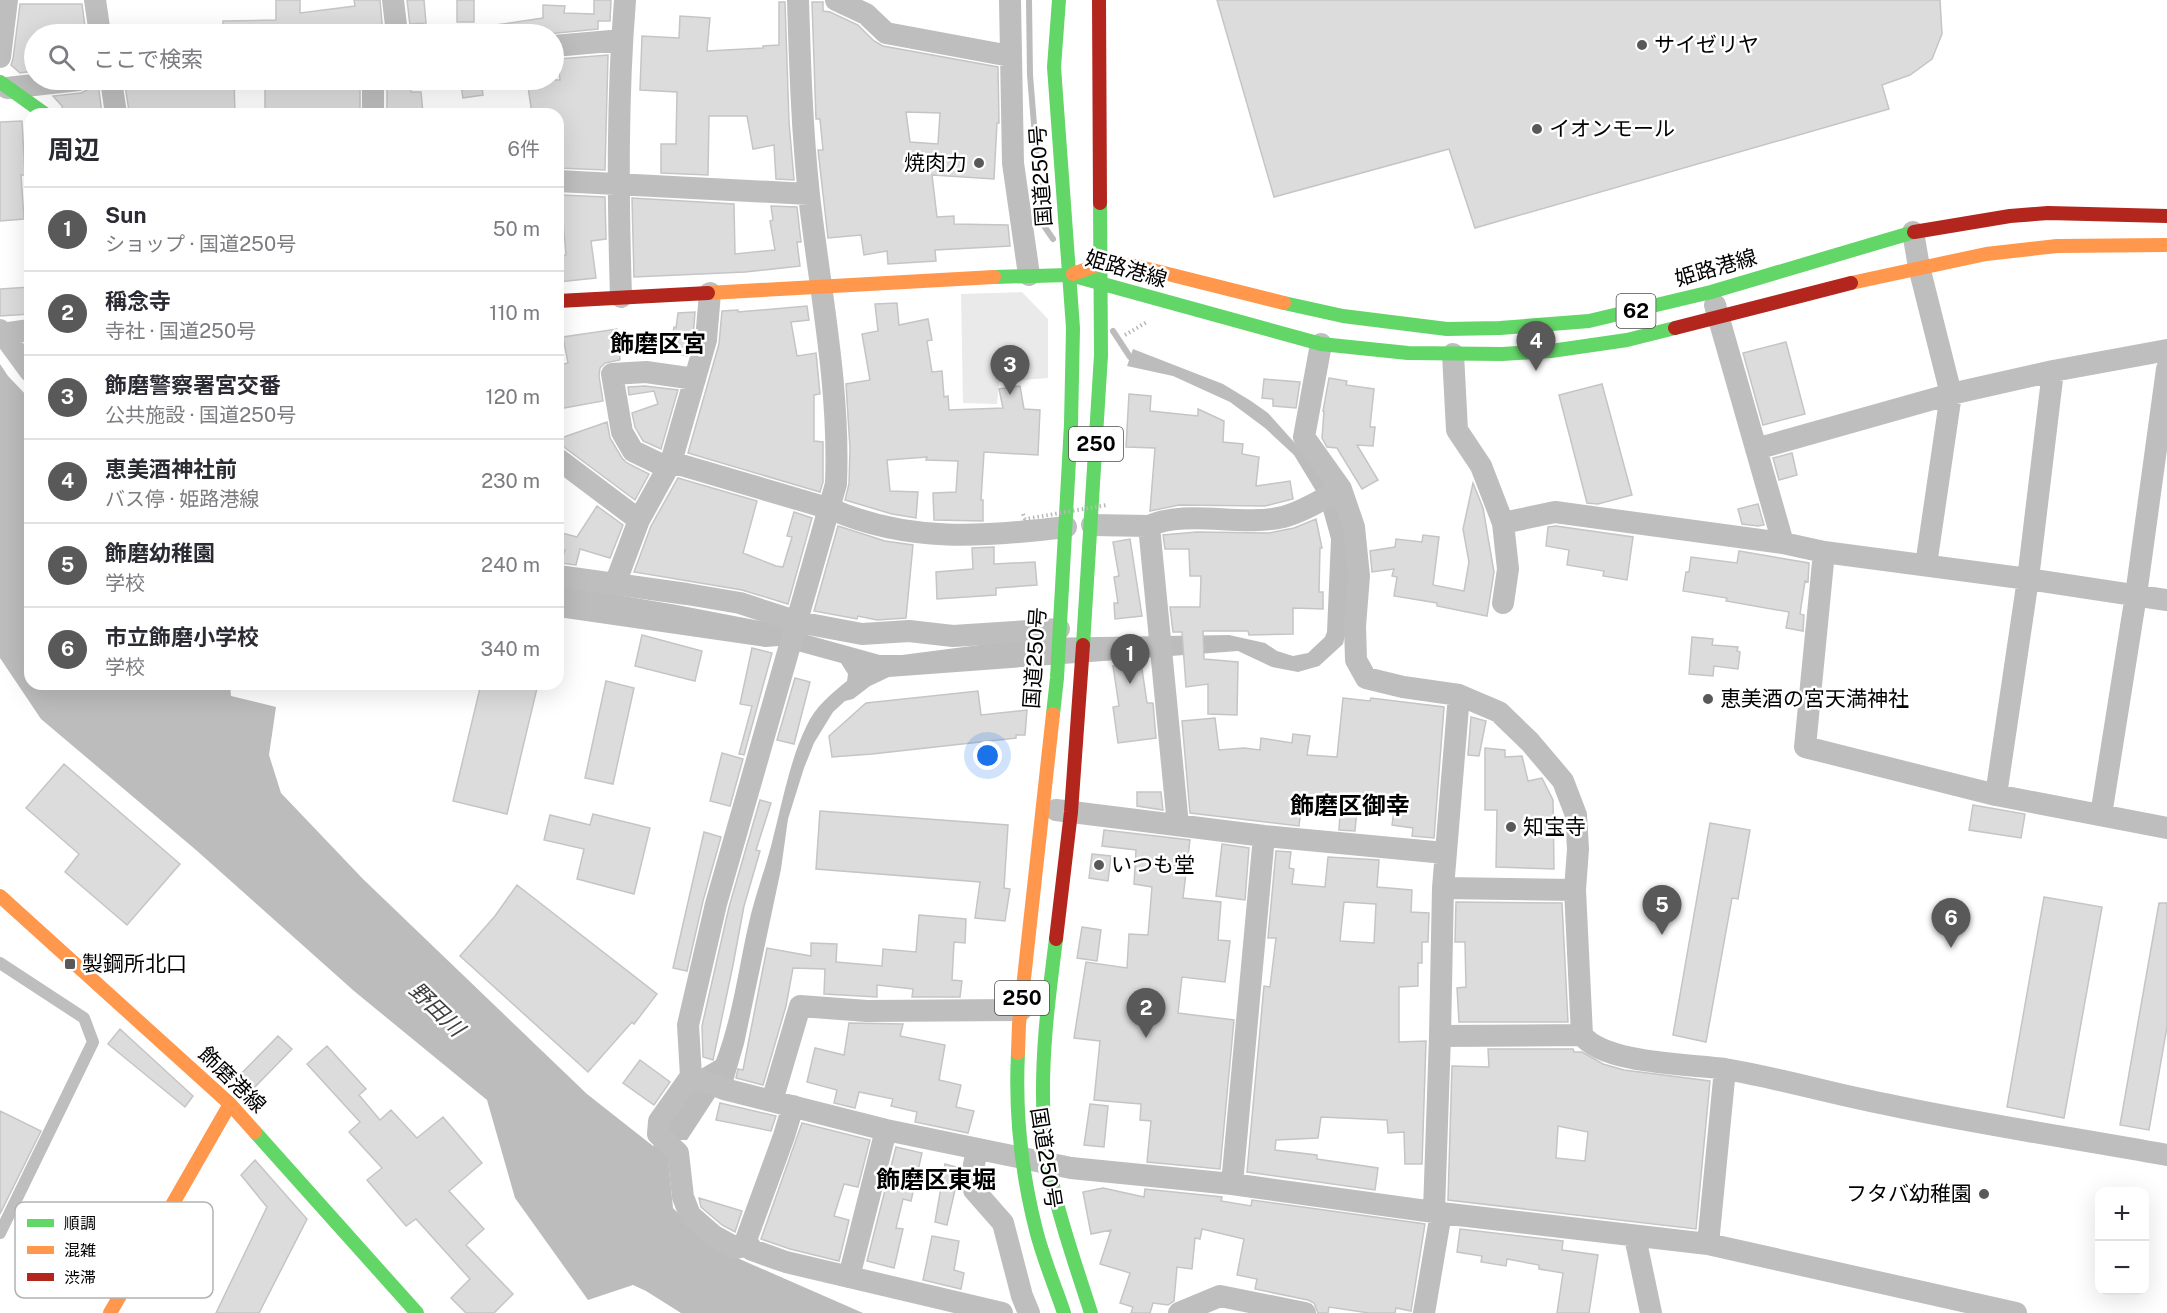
<!DOCTYPE html>
<html lang="ja">
<meta charset="utf-8">
<style>
body{margin:0;font-family:"Public Sans","Noto Sans JP",sans-serif;background:#f7f7f7;color:#2b2b33}
.controls{position:absolute;right:18px;bottom:18px;display:grid;overflow:hidden;border-radius:12px;box-shadow:0 6px 24px #0002}
.controls button{width:54px;height:54px;display:grid;place-items:center;padding:0;border:0;border-bottom:2px solid #e1e1e2;background:#fff;color:#2b2b33;font:30px sans-serif}
.you{position:absolute;left:988px;top:756px;width:21px;height:21px;margin:-15px;border:4px solid #fff;border-radius:50%;background:#1a73e8;box-shadow:0 0 0 9px #1a73e833}
.badge{display:grid;place-items:center;width:39px;height:39px;border-radius:50%;background:#595959;color:#fff;font-size:20px;font-weight:700}
.pin{position:absolute;translate:-50% -50px;filter:drop-shadow(0 2px 3px #0008)}
.pin::after{content:'';position:absolute;top:32px;width:21px;height:18px;background:inherit;clip-path:polygon(0 0,100% 0,50% 100%)}
.list{margin:0;padding:0;list-style:none}
h2{display:flex;justify-content:space-between;align-items:center;height:78px;margin:0;padding:0 24px;font-size:26px}
h2 small{font-size:20px;font-weight:400;color:#7c7c81}
.list li{display:grid;grid-template-columns:39px 1fr auto;gap:18px;align-items:center;box-sizing:border-box;height:84px;padding:0 24px;border-top:2px solid #e1e1e2}
.list b{display:block;font-size:22px;white-space:nowrap}
.list p{margin:0;font-size:20px;white-space:nowrap;color:#7c7c81}
.list em{font-size:20px;font-style:normal;color:#7c7c81}
.icon{flex:none;width:33px;height:33px;fill:none;stroke:currentColor;stroke-width:2;stroke-linecap:round;stroke-linejoin:round}
.map{position:relative;flex:none;width:2167px;height:1313px;overflow:hidden}
.search{position:absolute;background:#fff;box-shadow:0 6px 24px #0002;left:24px;top:24px;width:540px;height:66px;display:flex;align-items:center;gap:15px;box-sizing:border-box;padding:0 21px;border-radius:33px;color:#7c7c81;font-size:22px}
.panel{position:absolute;background:#fff;box-shadow:0 6px 24px #0002;left:24px;top:108px;width:540px;height:582px;border-radius:18px}
.map>svg:first-child{display:block}
</style>
<div class="map">
<svg width="2167" height="1313" viewBox="0 0 2167 1313">
<rect width="100%" height="100%" fill="#fff"/>
<path fill="#eaeaea" d="M1022 292 1048 319V378L999 382 997 404 963 403 961 294Z"/>
<path fill="#bcbcbc" d="M1133 349 1223 384 1251 401 1268 413 1328 480 1351 549 1346 631 1343 644 1319 666 1298 672 1272 667 1238 651 889 677 870 686 853 699 845 701 833 712 814 743 804 768 788 819 781 869 744 1044 733 1082 719 1091 687 1140H677L668 1159 673 1208 710 1246 863 1313H681L646 1291 633 1285 588 1300 515 1198 487 1100 354 991 196 850 41 719 0 658V364L8 376 30 399V684H230L231 696 276 707 269 755 281 793 363 879 587 1094 653 1146 669 1129 667 1124 699 1070 716 1060C734 1013 739 963 751 914 758 887 768 861 774 834 783 799 791 757 807 725 815 707 832 693 847 681L848 674 841 663 779 646 765 647 558 617V585L677 605 775 624 804 634 880 655H902L1034 638 1229 635 1265 643 1277 651 1293 656 1308 653 1325 637 1327 632 1331 539 1319 496 1294 455 1265 428 1230 402 1173 376 1127 366Z"/>
<g fill="none" stroke-linecap="round" stroke-linejoin="round">
<path stroke="#bcbcbc" stroke-width="6" d="M1029 0 1030 75 1042 223 1053 239
M1113 331 1130 357 1136 359"/>
</g>
<path fill="#dcdcdc" stroke="#c5c5c5" stroke-width="1.5" fill-rule="evenodd" d="M276 0H300V13L355 6 354 0H380L383 34H223V21L276 20Z
M407 0H424L426 23 410 24 411 34Z
M457 0H474V22H457Z
M594 0H611L610 21H598V29L547 34H496V25L543 18V5L565 6 564 13 594 14Z
M1217 0H1940L1942 34 1932 59 1910 75 1882 85 1889 109 1475 228 1449 149 1274 197Z
M779 2H785L789 122 794 180 776 179 774 145 753 149 747 116H709L708 175 661 173V144H676L677 92 640 90 642 36 679 38 680 16 710 18 707 51 763 48V46L779 45Z
M812 2H823V11L830 12 858 25 874 41 883 46 998 67 999 123H997L994 179 932 175 937 217 954 216V224L1008 225 1010 246 935 250 936 261 888 264 887 251 864 255 861 235 828 238 818 150H823L820 119H816ZM906 112 940 113 938 144 910 142Z
M20 4H82L86 34H34V71L20 73 11 65 13 59Z
M608 55 605 170 558 168V114H532L527 80H560L558 59Z
M387 80H410L411 92H421L423 114H387Z
M460 80H481L483 95 463 98Z
M162 81H234L235 114H173L129 111 125 85Z
M360 81V114H265V84L340 85V82Z
M98 83 102 114H64L62 106 53 96 81 93 87 90 92 84Z
M22 121 25 175H21L24 219 0 221V122Z
M561 195 605 197 606 239 591 241 596 278 558 282V257L566 255Z
M632 198 734 204 735 254 775 250 770 221 773 220 771 206 797 207 801 242H797L800 266 745 272 634 277Z
M30 287V314L0 316V289Z
M897 303 899 325 928 319 932 340 927 341 932 372 942 371 944 397 948 396 949 410 1003 408 999 389 1020 386 1024 409 1040 410 1038 455 984 452 981 500H983V521L934 520 933 493 956 492 958 461 926 460 927 457 887 460 890 491 918 492 916 518 892 514 845 500 849 484 850 448 846 384 870 380 862 334 878 331 875 304Z
M807 306 809 320 791 322 797 356 816 353 820 394 814 395V441L823 442V482L820 492 688 453 719 344 722 311 738 310V312Z
M695 312 693 338 687 356 669 352 674 327 676 328 678 313Z
M617 329 620 360 605 363 600 368 599 376 603 401 558 409V365L568 363 563 337Z
M1786 342 1805 414 1763 425 1743 353Z
M1329 378 1347 381 1346 385 1374 389 1370 427H1375L1373 446 1357 445 1378 480 1362 489 1337 448 1327 447 1322 438 1324 411H1323Z
M1264 379 1300 382 1296 408 1273 406V399L1262 398Z
M1602 384 1632 495 1598 504 1587 503 1559 395Z
M645 386 678 390 661 449 643 441 635 427 632 413 658 404 654 391 629 395 628 387Z
M1129 394 1151 396 1150 411 1198 416V409L1224 421 1223 442 1243 444 1242 454 1259 457 1256 486 1290 481 1293 499 1265 506 1179 505 1150 511 1155 448 1126 447Z
M607 422 610 438 622 458 627 463 649 474 635 500 564 447 561 438Z
M1792 453 1797 475 1779 480 1773 458Z
M678 478 757 501 743 553 776 566 783 567 792 537 787 536 794 512 812 518 788 604 742 590 634 572 651 526Z
M1473 483 1483 508 1494 572 1487 616 1437 606V603L1394 596 1397 577 1392 576 1394 569 1372 572 1370 551 1395 547 1396 539 1422 542 1423 535 1439 537 1433 585 1464 591 1469 562 1463 529Z
M1758 504 1764 525 1758 526 1742 524 1738 509Z
M597 506 623 525 610 558 580 549 576 565 561 563 565 550 558 548V532L577 537Z
M1316 519 1322 548H1320L1319 592H1323V609L1293 608V634L1249 635 1248 631H1203L1204 659 1238 662 1237 715 1208 714V684L1186 687 1182 632H1173L1170 607H1200L1201 576H1190L1189 549H1165L1163 535 1197 532 1269 533 1294 528Z
M838 526 885 541 913 545 906 618 877 620 858 616 857 619 814 611Z
M1556 526 1633 537 1627 580 1603 576 1604 571 1567 565 1569 550 1546 546 1548 527Z
M1130 539 1142 616 1115 619 1114 603H1118L1114 577 1119 576 1113 542Z
M994 547V564L1035 562 1037 585 996 588V595L937 599 936 572 973 569 972 548Z
M1739 551 1809 563 1808 582 1805 581 1800 614 1804 615 1803 631 1786 628 1789 612 1726 601 1727 598 1683 591 1686 572H1689L1691 557 1737 563Z
M642 635 702 651 695 681 635 666Z
M1692 637 1713 639 1712 645 1738 647 1737 651 1740 652 1738 669 1714 666 1713 676 1689 674Z
M752 648 772 653 744 755 739 754 752 706 740 704Z
M1141 662 1147 703H1153L1156 738 1118 743 1113 707 1119 706 1113 666Z
M795 678 810 682 794 744 777 740Z
M606 681 634 688 613 784 585 778Z
M481 684H538L507 814 453 801Z
M978 691 981 715 1027 710 1025 735H1016V738L872 754 832 757 829 736 866 703Z
M1343 698 1370 701 1371 698 1444 707 1434 838 1412 836 1413 828 1392 825 1395 804 1358 799 1355 831 1339 830 1340 814 1301 809 1299 826 1190 813 1182 721 1215 718 1219 750 1244 748 1260 750 1261 738 1292 743 1293 734 1310 736 1307 755 1337 757Z
M1471 717 1486 721 1479 756 1468 755Z
M1485 748 1505 750V757L1522 756 1528 781 1542 778 1553 800 1554 869 1496 867 1497 810H1485Z
M722 753 743 759 730 806 710 801Z
M64 764 180 864 127 925 65 872 79 854 26 808Z
M1137 792H1161L1163 810 1137 806Z
M760 800 771 803 756 850 760 851 744 906 733 965 713 1060 703 1057 702 1026 729 907Z
M1973 805 2025 814 2021 838 1969 830Z
M820 811 1008 825 1004 888 1010 889 1005 921 975 918 980 882 816 869Z
M593 814 650 828 634 894 577 879 584 849 544 840 550 815 590 825Z
M1710 823 1750 830 1738 899 1732 898 1706 1042 1673 1035Z
M1104 830 1190 840 1183 898 1221 902 1218 940 1230 941 1225 982 1182 977 1178 1013 1234 1020 1220 1169 1147 1162 1151 1121 1140 1120 1141 1104 1094 1100 1100 1041 1074 1038 1086 962 1127 968 1129 934 1148 935 1152 887 1134 884 1136 850 1102 846Z
M704 832 721 837 703 901 687 971 673 968Z
M1222 844 1249 848 1245 900 1216 896Z
M1276 851 1291 852 1289 868 1294 869 1292 884 1325 887 1328 857 1379 860 1377 887 1412 890 1411 912 1429 913 1428 942H1422V963H1418V986L1399 987V1042L1426 1041 1422 1164H1405L1404 1132 1388 1133 1387 1120 1321 1117 1318 1138 1276 1140 1275 1150 1317 1155V1159L1378 1168 1375 1190 1247 1172 1264 986 1270 987 1276 938H1268ZM1344 902 1376 904 1374 943 1340 941Z
M1092 854 1111 856 1108 881 1089 878Z
M517 885 657 994 634 1024 632 1022 588 1072 460 956 495 916Z
M2044 897 2102 907 2064 1118 2007 1107Z
M1456 902 1562 903 1568 1022H1459L1457 988 1466 987 1465 942H1455Z
M2159 903H2167V1027L2149 1130 2120 1125Z
M919 915 966 919 965 943 954 942 952 980 962 981 960 997H912L913 989 877 985V997L824 994 825 969 793 968 786 1006 763 1085 736 1078 738 1069 743 1070 767 948 811 956V943L837 944 836 962 882 966 883 949 916 952Z
M1082 927 1101 930 1097 961 1077 958Z
M849 1023 903 1024 900 1036 945 1045 939 1080 961 1085 956 1107 974 1111 968 1133 915 1122 917 1112 891 1106 893 1099 859 1092 855 1108 834 1103 837 1090 807 1082 815 1048 844 1055Z
M120 1029 193 1096 185 1107 108 1044Z
M278 1036 292 1049 250 1092 236 1079Z
M327 1046 366 1089 359 1095 380 1120 391 1110 417 1138 443 1117 482 1163 449 1191 484 1229 466 1245 513 1294 494 1313H466L451 1298 470 1279 416 1219 406 1226 367 1180 382 1168 349 1132 360 1122 307 1064Z
M1488 1049H1573L1574 1052H1582L1603 1064 1624 1070 1710 1081 1696 1229 1448 1200 1452 1066 1489 1067ZM1558 1126 1588 1132 1585 1161 1556 1158Z
M640 1060 670 1082 654 1105 623 1083Z
M720 1103 776 1116 771 1131 716 1120Z
M1090 1104 1108 1106 1104 1147 1084 1145Z
M0 1111 41 1131 0 1214Z
M802 1123 870 1140 858 1187 844 1184 834 1216 849 1220 839 1261 790 1249 761 1239Z
M896 1147 922 1153 911 1201 903 1199 896 1228 903 1229 894 1268 867 1261Z
M255 1160 307 1219 259 1313H216L267 1207 241 1175Z
M945 1164 960 1168 947 1225 935 1222Z
M1103 1188 1144 1197 1145 1189 1222 1197 1221 1201 1251 1206 1252 1200 1425 1224 1411 1311 1396 1308 1395 1313H1369L1329 1307 1328 1313H1318L1314 1303 1308 1300 1255 1289 1257 1279 1237 1275 1244 1239 1202 1229 1200 1239 1195 1238 1192 1269 1177 1267 1174 1301 1168 1305 1153 1303 1150 1313H1131L1133 1307 1120 1303 1130 1273 1100 1264 1111 1230 1091 1234 1083 1192Z
M699 1198 742 1211 735 1232 722 1225 701 1207Z
M1460 1229 1563 1241 1562 1250 1598 1255 1589 1313H1557L1563 1273 1539 1269V1265L1507 1259 1506 1266 1481 1262 1482 1256 1457 1252Z
M932 1236 959 1241 954 1270 964 1273 961 1289 923 1280Z"/>
<g fill="none" stroke-linecap="round" stroke-linejoin="round">
<path stroke="#b8b8b8" stroke-width="4" stroke-dasharray="1.5 3" stroke-linecap="butt" d="M1125 335 1147 322"/>
<path stroke="#bebebe" stroke-width="12" d="M0 963 84 1018 93 1042 0 1233"/>
<path stroke="#bebebe" stroke-width="22" d="M95 0 100 34
M393 0 397 34
M836 0 866 14 886 33 1010 56
M1010 0 1013 163 1029 275
M554 46 622 40
M0 57 7 0
M111 80 116 114
M7 88 79 80
M373 114V80
M558 181 809 194
M1913 232 1919 267 1951 394 1926 565
M621 297C618 198 617 99 625 0
M1715 305 1783 543
M0 330 30 371
M2 334 30 330
M1321 344 1304 437 1341 489 1354 527 1359 576 1355 626 1356 660 1366 678 1403 687 1459 695 1499 712 1530 742 1563 781 1576 815 1578 849 1575 890
M1453 354 1457 430 1481 466 1503 523 1555 512 1783 543 1824 552 2028 579 2167 600
M1756 449 1951 394 2053 371 2167 350
M558 459 639 520
M671 462 831 509C908 543 985 537 1066 527
M668 468 633 451 622 432 612 374 646 372 695 379
M1092 525 1149 526 1178 825
M1149 526C1186 509 1241 527 1283 517 1303 512 1323 499 1341 489
M1824 552 1805 747 1996 795 2167 828
M558 576 687 594 740 603 798 622 862 634 909 631 953 636 1059 629
M615 584 639 520 671 462 706 340 710 293
M1503 603 1508 569 1503 523
M1996 795 2028 579 2053 371
M1056 810 1264 836 1445 853
M2101 815 2136 595 2167 369
M1443 888 1575 890 1582 1035C1604 1064 1690 1064 1725 1069 1779 1078 1832 1094 1885 1104 1978 1124 2073 1138 2167 1155
M1440 1036 1582 1035
M691 1076 724 1089 886 1130 1071 1168 1232 1184 1441 1213 1708 1244 2016 1313
M772 1101 800 1006 867 1011 1021 1010
M793 1106 784 1136 746 1240 752 1250 786 1262 1002 1313
M977 1149 972 1175 974 1190 1003 1223 1022 1296 1029 1313
M1232 1184 1264 836
M1434 1211 1440 1036 1443 888 1459 695
M1635 1237 1651 1313
M1708 1244 1725 1069
M749 1245 736 1248 714 1236 690 1215 683 1197 678 1153 658 1134 659 1121 691 1076 688 1025 716 904 836 484C840 387 820 291 809 195 802 130 800 65 798 0
M849 1277 886 1130
M1179 1313 1220 1296 1305 1313
M1424 1313 1441 1213"/>
<path stroke="#63d668" stroke-width="14" d="M0 82 45 114
M1074 276 1321 344 1408 353 1502 354 1551 351 1627 340 1675 328
M994 277 1069 275
M1284 303 1343 316 1447 329 1500 328 1589 321 1711 292 1914 232
M1083 645 1101 355 1100 203
M1053 714 1057 678 1071 424 1073 328 1054 67 1059 0
M1056 939C1048 1001 1040 1063 1044 1126 1048 1190 1072 1253 1091 1313
M1018 1053C1015 1113 1021 1171 1036 1230 1043 1258 1055 1286 1064 1313
M255 1132 417 1313"/>
<path stroke="#ff974d" stroke-width="14" d="M1073 274 1100 264 1136 266 1284 303
M1851 283 1986 254 2057 246 2167 245
M708 293 994 277
M0 896 230 1104 255 1132
M1018 1053 1019 1024 1053 714
M110 1313 230 1104"/>
<path stroke="#b3261e" stroke-width="14" d="M1099 0 1100 203
M1914 232 2010 216 2048 213 2167 216
M558 301 708 293
M1675 328 1851 283
M1056 939 1071 812 1083 645"/>
<path stroke="#b8b8b8" stroke-width="4" stroke-dasharray="1.5 3" stroke-linecap="butt" d="M1023 514 1025 519 1107 505"/>
</g>
<g fill="#595959" stroke="#fff" stroke-width="2">
<circle cx="1642" cy="45" r="6"/>
<circle cx="1537" cy="129" r="6"/>
<circle cx="979" cy="163" r="6"/>
<circle cx="1708" cy="699" r="6"/>
<circle cx="1511" cy="827" r="6"/>
<circle cx="1099" cy="865" r="6"/>
<rect x="64" y="958" width="12" height="12" rx="3"/>
<circle cx="1984" cy="1194" r="6"/>
</g>
<g text-anchor="middle" stroke-width="5" stroke-linejoin="round" paint-order="stroke">
<g fill="#fff" stroke="#4c4c4c" stroke-width="1.5">
<rect x="1616.5" y="294" width="39" height="34" rx="4.5"/>
<rect x="1069" y="427" width="54" height="34" rx="4.5"/>
<rect x="995" y="981" width="54" height="34" rx="4.5"/>
</g>
<g font-size="20" font-weight="bold" fill="#000">
<text x="1636" y="318">62</text>
<text x="1096" y="451">250</text>
<text x="1022" y="1005">250</text>
</g>
<g font-size="21" fill="#000" stroke="#fff" text-anchor="start">
<text x="1654" y="52">サイゼリヤ</text>
<text x="1549" y="136">イオンモール</text>
<text x="967" y="170" text-anchor="end">焼肉力</text>
<text x="1720" y="706">恵美酒の宮天満神社</text>
<text x="1523" y="834">知宝寺</text>
<text x="1111" y="872">いつも堂</text>
<text x="82" y="971">製鋼所北口</text>
<text x="1972" y="1201" text-anchor="end">フタバ幼稚園</text>
</g>
<g font-size="21" fill="#000" stroke="#fff">
<text transform="translate(1041 176) rotate(-94)" y="7">国道250号</text>
<text transform="translate(1716 268) rotate(-16)" y="7">姫路港線</text>
<text transform="translate(1126 269) rotate(16)" y="7">姫路港線</text>
<text transform="translate(1035 658) rotate(-86)" y="7">国道250号</text>
<text transform="translate(232 1080) rotate(44)" y="7">飾磨港線</text>
<text transform="translate(1046 1158) rotate(81)" y="7">国道250号</text>
</g>
<g font-size="22" font-style="italic" fill="#404040" stroke="#fff">
<text transform="translate(437 1009) rotate(44)" y="8">野田川</text>
</g>
<g font-size="24" font-weight="bold" fill="#000" stroke="#fff">
<text x="658" y="352">飾磨区宮</text>
<text x="1350" y="814">飾磨区御幸</text>
<text x="936" y="1188">飾磨区東堀</text>
</g>
</g>
<rect x="15" y="1202" width="198" height="96" rx="9" fill="#fff" stroke="#b2b2b2" stroke-width="1.5"/>
<rect x="27" y="1219" width="27" height="8" fill="#63d668"/>
<rect x="27" y="1246" width="27" height="8" fill="#ff974d"/>
<rect x="27" y="1273" width="27" height="8" fill="#b3261e"/>
<g font-size="16" fill="#000">
<text x="64" y="1229">順調</text>
<text x="64" y="1256">混雑</text>
<text x="64" y="1283">渋滞</text>
</g>
</svg>
<div class="controls">
<button>+</button>
<button>−</button>
</div>
<div class="you"></div>
<div class="pin badge" style="left:1130px;top:684px">1</div>
<div class="pin badge" style="left:1146px;top:1038px">2</div>
<div class="pin badge" style="left:1010px;top:395px">3</div>
<div class="pin badge" style="left:1536px;top:371px">4</div>
<div class="pin badge" style="left:1662px;top:935px">5</div>
<div class="pin badge" style="left:1951px;top:948px">6</div>
<div class="search"><svg class="icon" aria-label="search" viewBox="0 0 24 24"><circle cx="10" cy="10" r="6"/><path d="M15 15l6 6"/></svg>ここで検索</div>
<section class="panel">
<h2>周辺<small>6件</small></h2>
<ul class="list">
<li><span class="badge">1</span><div><b>Sun</b><p>ショップ · 国道250号</p></div><em>50 m</em></li>
<li><span class="badge">2</span><div><b>稱念寺</b><p>寺社 · 国道250号</p></div><em>110 m</em></li>
<li><span class="badge">3</span><div><b>飾磨警察署宮交番</b><p>公共施設 · 国道250号</p></div><em>120 m</em></li>
<li><span class="badge">4</span><div><b>恵美酒神社前</b><p>バス停 · 姫路港線</p></div><em>230 m</em></li>
<li><span class="badge">5</span><div><b>飾磨幼稚園</b><p>学校</p></div><em>240 m</em></li>
<li><span class="badge">6</span><div><b>市立飾磨小学校</b><p>学校</p></div><em>340 m</em></li>
</ul>
</section>
</div>
